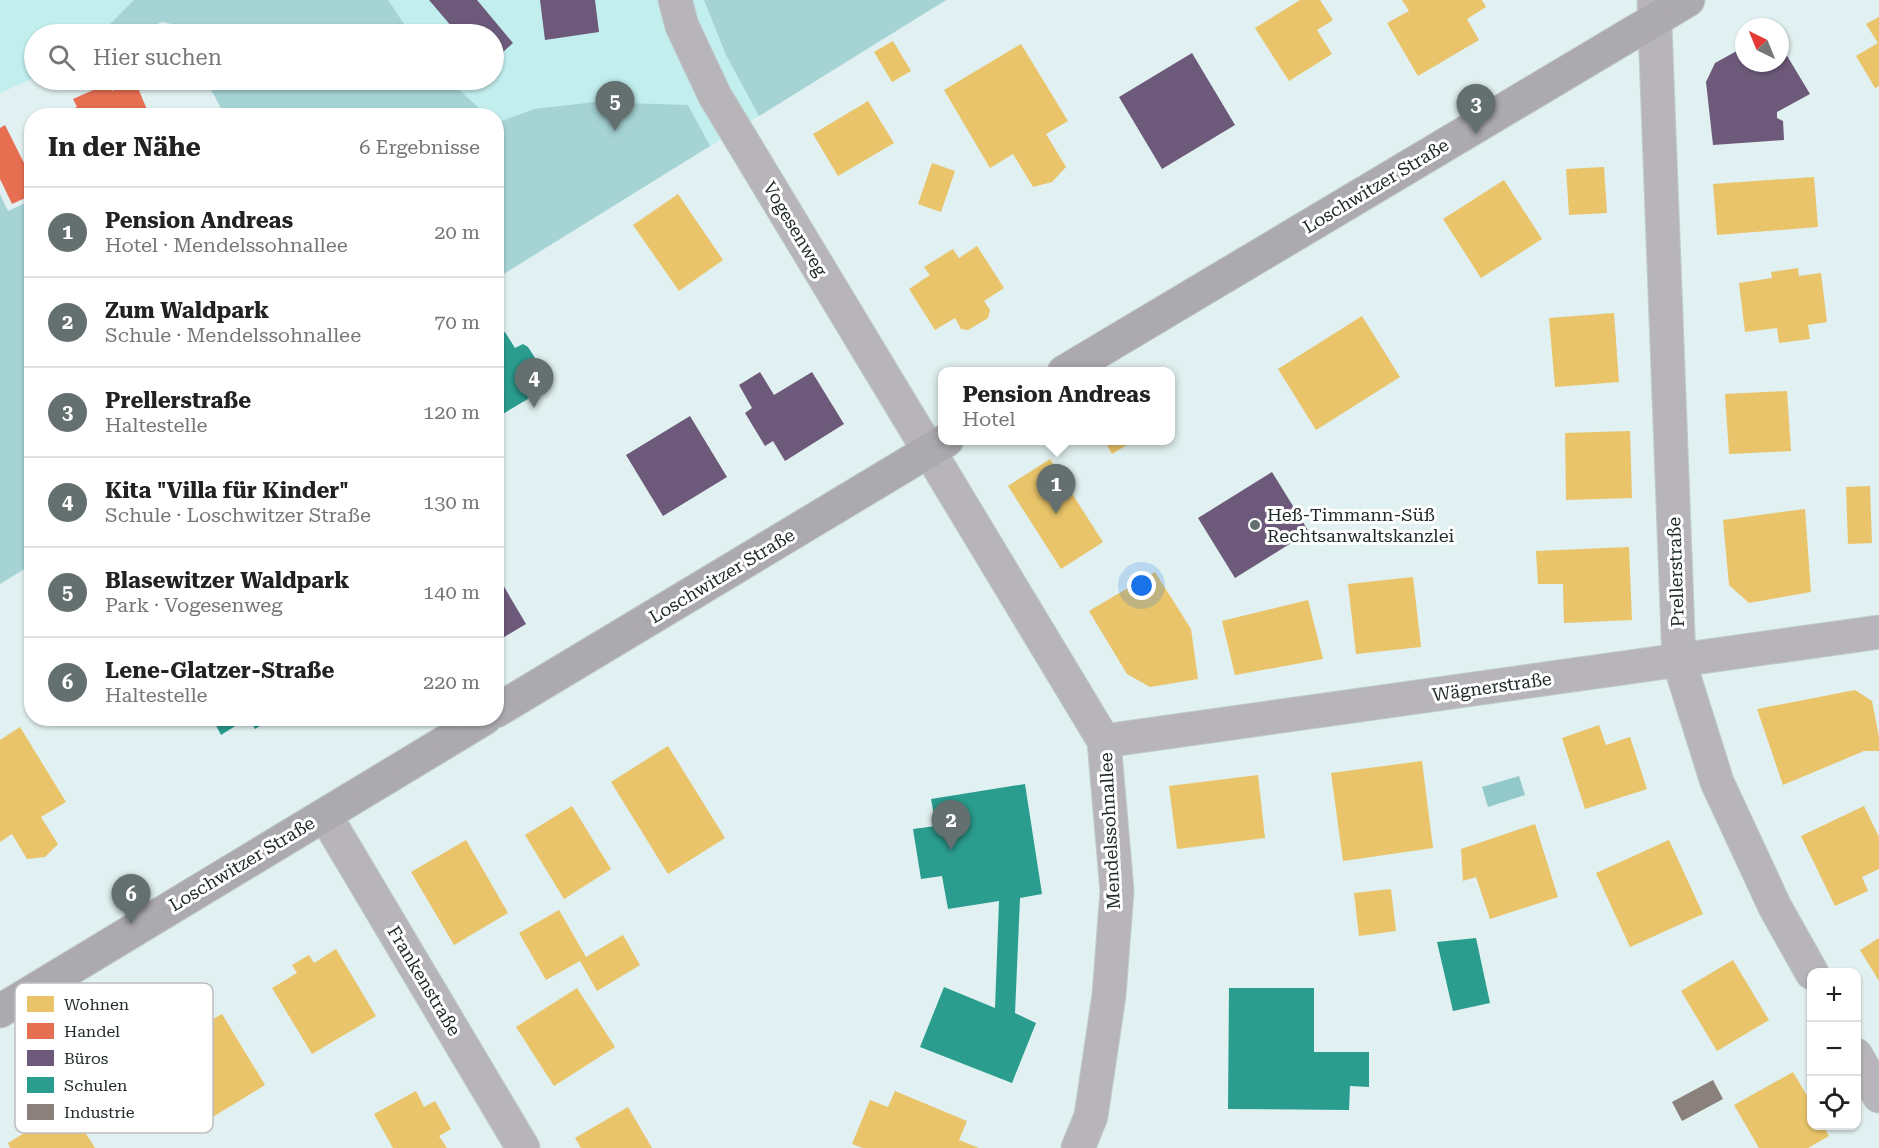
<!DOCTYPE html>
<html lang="de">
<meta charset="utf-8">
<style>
body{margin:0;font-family:"Roboto Serif",serif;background:#f6f6f6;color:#222}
.controls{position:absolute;right:18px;bottom:18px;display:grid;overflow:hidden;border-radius:12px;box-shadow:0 2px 4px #0004}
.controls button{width:54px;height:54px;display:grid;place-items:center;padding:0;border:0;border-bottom:2px solid #e0e0e0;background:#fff;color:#222;font:30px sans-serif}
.compass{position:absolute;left:1735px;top:18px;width:54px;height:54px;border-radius:50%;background:#fff;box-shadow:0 2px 4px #0004;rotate:317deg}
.you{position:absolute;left:1142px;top:586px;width:21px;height:21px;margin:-15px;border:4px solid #fff;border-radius:50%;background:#1a73e8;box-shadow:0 0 0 9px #1a73e833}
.badge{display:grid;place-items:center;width:39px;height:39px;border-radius:50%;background:#647070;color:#fff;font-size:20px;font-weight:700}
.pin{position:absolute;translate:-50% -50px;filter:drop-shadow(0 2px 3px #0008)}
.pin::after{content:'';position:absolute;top:32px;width:21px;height:18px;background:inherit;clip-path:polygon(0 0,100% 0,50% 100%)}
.popup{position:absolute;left:938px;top:367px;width:237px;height:78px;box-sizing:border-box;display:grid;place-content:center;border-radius:12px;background:#fff;filter:drop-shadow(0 2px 4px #0005);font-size:20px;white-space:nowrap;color:#767676}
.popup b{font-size:22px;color:#222}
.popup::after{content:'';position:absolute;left:50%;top:100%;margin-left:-12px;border:12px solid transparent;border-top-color:#fff}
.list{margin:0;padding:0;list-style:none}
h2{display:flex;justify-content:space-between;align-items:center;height:78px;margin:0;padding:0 24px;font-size:26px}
h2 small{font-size:20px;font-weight:400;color:#767676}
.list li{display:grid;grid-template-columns:39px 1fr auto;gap:18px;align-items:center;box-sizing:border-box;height:90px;padding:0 24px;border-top:2px solid #e0e0e0}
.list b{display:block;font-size:22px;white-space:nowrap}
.list p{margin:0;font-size:20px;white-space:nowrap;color:#767676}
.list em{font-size:20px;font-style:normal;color:#767676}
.icon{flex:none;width:33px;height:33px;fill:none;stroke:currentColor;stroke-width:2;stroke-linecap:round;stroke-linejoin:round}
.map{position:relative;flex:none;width:1879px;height:1148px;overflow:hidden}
.search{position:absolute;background:#fff;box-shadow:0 2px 4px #0004;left:24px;top:24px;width:480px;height:66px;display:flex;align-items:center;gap:15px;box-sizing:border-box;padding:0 21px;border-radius:33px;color:#767676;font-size:22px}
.panel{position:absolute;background:#fff;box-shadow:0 2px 4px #0004;left:24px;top:108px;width:480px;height:618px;border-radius:24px}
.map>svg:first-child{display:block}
</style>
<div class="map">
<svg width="1879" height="1148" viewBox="0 0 1879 1148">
<rect width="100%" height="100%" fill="#e1f0f0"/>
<path fill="#c2eeee" d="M0 0H946L497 278 496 116 212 115 222 110 206 80H494V34H183L177 25 162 22 132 34H34V78L0 93Z"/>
<path fill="#a6d3d4" d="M134 0H388L411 34H183L177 25 162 22 132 34H104V30Z
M704 0H946L759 116 726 55Z
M206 80H448L487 115H212L222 110Z
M595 102 688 105 710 146 497 278V123L534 109Z
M0 194 8 211 32 200 31 565 0 584Z"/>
<path fill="#93c9ca" d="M1519 776 1525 795 1488 807 1482 787Z"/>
<path fill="#e9c46a" d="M1300 0H1320L1333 20 1317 30 1332 54 1289 81 1255 28Z
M1402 0H1482L1486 7 1467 19 1479 40 1418 76 1387 23 1409 11Z
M1879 17V86L1875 88 1856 56 1878 43 1866 24Z
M893 41 911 71 892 82 874 52Z
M1021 44 1068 121 1046 134 1066 167 1052 182 1033 187 1013 154 990 168 944 90Z
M868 101 894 143 838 176 813 134Z
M932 163 955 171 941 212 918 204Z
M1604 167 1607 213 1569 215 1566 169Z
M1814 177 1818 227 1717 235 1713 184Z
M1504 180 1542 239 1481 278 1443 219Z
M678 194 723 260 679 291 633 225Z
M977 246 1004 288 984 301 990 310 988 318 968 330 961 329 955 318 935 330 909 289 930 275 924 267 953 249 959 258Z
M1798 268 1799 276 1821 273 1827 322 1808 325 1810 339 1779 343 1777 328 1745 332 1739 283 1772 278 1771 272Z
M1614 313 1619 382 1555 387 1549 318Z
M1362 316 1400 377 1316 430 1278 369Z
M1787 391 1791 451 1729 454 1725 394Z
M1630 431 1632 498 1566 500 1565 433Z
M1104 440H1135L1112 454Z
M1050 459 1103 542 1061 569 1008 486Z
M1870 486 1872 543 1848 544 1846 487Z
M1805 509 1811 592 1749 603 1729 585 1723 520Z
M1629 547 1632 620 1564 623 1563 584H1538L1536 551Z
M1155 572 1191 629 1198 679 1150 687 1127 674 1089 611Z
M1413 577 1421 647 1356 654 1348 584Z
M1308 600 1323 659 1235 675 1222 621Z
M1855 690 1872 701 1879 737V751H1864L1783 785 1757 709Z
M1599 725 1606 745 1630 737 1647 789 1585 809 1562 738Z
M20 727 66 802 41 817 58 844 45 857 27 859 12 834 0 842V740Z
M668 746 725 838 668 874 611 782Z
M1422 761 1433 848 1343 861 1331 773Z
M1258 775 1265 838 1177 849 1169 786Z
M572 806 611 869 564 899 525 835Z
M1864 806 1879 837V869L1862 877 1868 891 1835 906 1801 836Z
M1535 824 1558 897 1490 919 1476 877 1463 881 1461 849Z
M466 840 508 913 454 945 411 872Z
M1669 840 1703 914 1630 947 1596 873Z
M1391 889 1396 931 1359 936 1354 893Z
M559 910 586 957 623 935 640 965 597 991 580 961 546 980 519 933Z
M1879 938V981L1860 950Z
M336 949 376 1016 312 1054 272 988 297 973 292 965 309 955 314 963Z
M1733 960 1769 1020 1717 1051 1681 991Z
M577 988 615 1047 554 1086 516 1027Z
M222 1014 265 1085 193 1129 170 1090 183 1083 178 1076 196 1065 180 1039 188 1034 184 1029 203 1018 206 1023Z
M1793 1072 1812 1104V1126H1823L1829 1136 1808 1148H1759L1734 1105Z
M416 1091 424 1107 435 1101 451 1129 439 1136 447 1148H393L374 1114Z
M895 1091 967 1121 959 1140 979 1148H863L852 1144 870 1100 888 1107Z
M68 1105 95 1148H10L8 1143 29 1130V1122L41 1115 48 1118Z
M628 1107 652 1148H581L575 1138Z"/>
<path fill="#e76f51" d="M135 81 148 112 141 115H57L77 107 73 99 109 83 112 91Z
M5 125 32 179V195L12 204 0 179V128Z"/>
<path fill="#6d597a" d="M429 0H477L513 43 494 60V34H458Z
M540 0H595L599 32 545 40Z
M1780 44 1810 94 1777 112V118L1783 121 1784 140 1713 145 1706 82 1715 63 1744 47V63H1780Z
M1192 53 1235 125 1162 169 1119 97Z
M760 372 774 395 812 372 844 424 785 461 773 441 765 446 745 413 752 408 739 385Z
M690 416 727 477 663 516 626 455Z
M1272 472 1309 532 1235 578 1198 518Z
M496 573 526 624 496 642Z"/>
<path fill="#2a9d8f" d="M505 332 515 348 523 344 528 347 537 361 524 369 538 393 496 418V337Z
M212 718H248L221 735Z
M249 718H273L255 729Z
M1025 784 1042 894 1020 898 1015 1013 1036 1023 1012 1083 920 1047 944 987 995 1008 999 901 948 909 942 876 921 879 913 829 936 826 931 799Z
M1476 938 1490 1003 1453 1011 1437 942Z
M1229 988H1314V1052H1369V1087L1350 1086 1349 1110 1228 1109Z"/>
<path fill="#8a817c" d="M1713 1080 1723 1099 1682 1121 1672 1102Z"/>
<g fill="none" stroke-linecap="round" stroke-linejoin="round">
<g stroke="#c0cbcb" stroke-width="35">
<path id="street" d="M675 0 682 26 715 96 1104 741 1117 891 1109 995 1091 1116 1078 1148
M1654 0 1679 661 1717 782 1775 907 1812 973
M1104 741 1879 632
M325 815 523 1148
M1856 1055 1879 1096"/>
</g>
<g stroke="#c0cbcb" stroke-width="35">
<path id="secondary" d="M1064 372 1688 0
M496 711 947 440
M0 1011 485 718"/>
</g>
<use href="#street" stroke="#b7b5ba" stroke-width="33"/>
<use href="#secondary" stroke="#aca9af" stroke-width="33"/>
<path stroke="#abafb1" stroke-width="1.5" d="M1051 372 1675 0
M1074 372 1700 0
M496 704 942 436
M0 1004 472 718
M0 1018 959 440"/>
</g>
<circle fill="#647070" stroke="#fff" stroke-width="2" cx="1255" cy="525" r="6"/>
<g text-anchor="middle" stroke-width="6" stroke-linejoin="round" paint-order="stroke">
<g font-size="18" fill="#212b2b" stroke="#fff">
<text transform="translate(1376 186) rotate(-31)" y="6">Loschwitzer Straße</text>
<text transform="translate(795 229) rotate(59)" y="6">Vogesenweg</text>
<text transform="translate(1676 572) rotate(-92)" y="6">Prellerstraße</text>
<text transform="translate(722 576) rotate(-31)" y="6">Loschwitzer Straße</text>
<text transform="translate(1492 687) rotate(-8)" y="6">Wägnerstraße</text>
<text transform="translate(1110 831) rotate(-93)" y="6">Mendelssohnallee</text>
<text transform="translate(242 864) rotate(-31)" y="6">Loschwitzer Straße</text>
<text transform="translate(424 981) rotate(59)" y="6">Frankenstraße</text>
</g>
<g font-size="18" fill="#212b2b" stroke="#fff" text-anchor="start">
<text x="1267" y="521">Heß-Timmann-Süß<tspan x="1267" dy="21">Rechtsanwaltskanzlei</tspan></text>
</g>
</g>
<rect x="15" y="983" width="198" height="150" rx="9" fill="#fff" stroke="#bcbfbf" stroke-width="1.5"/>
<rect x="27" y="996" width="27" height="16" fill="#e9c46a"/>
<rect x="27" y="1023" width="27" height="16" fill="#e76f51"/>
<rect x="27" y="1050" width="27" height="16" fill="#6d597a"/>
<rect x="27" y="1077" width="27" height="16" fill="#2a9d8f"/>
<rect x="27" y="1104" width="27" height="16" fill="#8a817c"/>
<g font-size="16" fill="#212b2b">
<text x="64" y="1010">Wohnen</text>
<text x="64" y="1037">Handel</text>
<text x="64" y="1064">Büros</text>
<text x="64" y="1091">Schulen</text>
<text x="64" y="1118">Industrie</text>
</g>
</svg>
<div class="controls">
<button>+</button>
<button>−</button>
<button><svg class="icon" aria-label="locate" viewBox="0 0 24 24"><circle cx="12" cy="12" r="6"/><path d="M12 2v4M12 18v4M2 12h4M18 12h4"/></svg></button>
</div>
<svg class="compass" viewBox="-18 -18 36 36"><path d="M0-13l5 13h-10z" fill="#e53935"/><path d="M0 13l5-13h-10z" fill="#767676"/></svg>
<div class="you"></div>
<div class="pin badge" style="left:1056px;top:514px">1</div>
<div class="popup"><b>Pension Andreas</b>Hotel</div>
<div class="pin badge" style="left:951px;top:850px">2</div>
<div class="pin badge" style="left:1476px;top:134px">3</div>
<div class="pin badge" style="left:534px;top:408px">4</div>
<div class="pin badge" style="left:615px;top:131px">5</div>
<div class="pin badge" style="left:131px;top:924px">6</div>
<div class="search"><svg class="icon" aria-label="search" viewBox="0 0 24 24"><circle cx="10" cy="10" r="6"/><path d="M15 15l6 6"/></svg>Hier suchen</div>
<section class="panel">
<h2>In der Nähe<small>6 Ergebnisse</small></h2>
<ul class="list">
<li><span class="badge">1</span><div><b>Pension Andreas</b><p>Hotel · Mendelssohnallee</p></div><em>20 m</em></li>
<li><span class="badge">2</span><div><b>Zum Waldpark</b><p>Schule · Mendelssohnallee</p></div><em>70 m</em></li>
<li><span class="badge">3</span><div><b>Prellerstraße</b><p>Haltestelle</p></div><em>120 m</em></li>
<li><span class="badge">4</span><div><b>Kita &quot;Villa für Kinder&quot;</b><p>Schule · Loschwitzer Straße</p></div><em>130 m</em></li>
<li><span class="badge">5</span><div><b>Blasewitzer Waldpark</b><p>Park · Vogesenweg</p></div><em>140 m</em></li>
<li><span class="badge">6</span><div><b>Lene-Glatzer-Straße</b><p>Haltestelle</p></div><em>220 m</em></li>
</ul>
</section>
</div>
